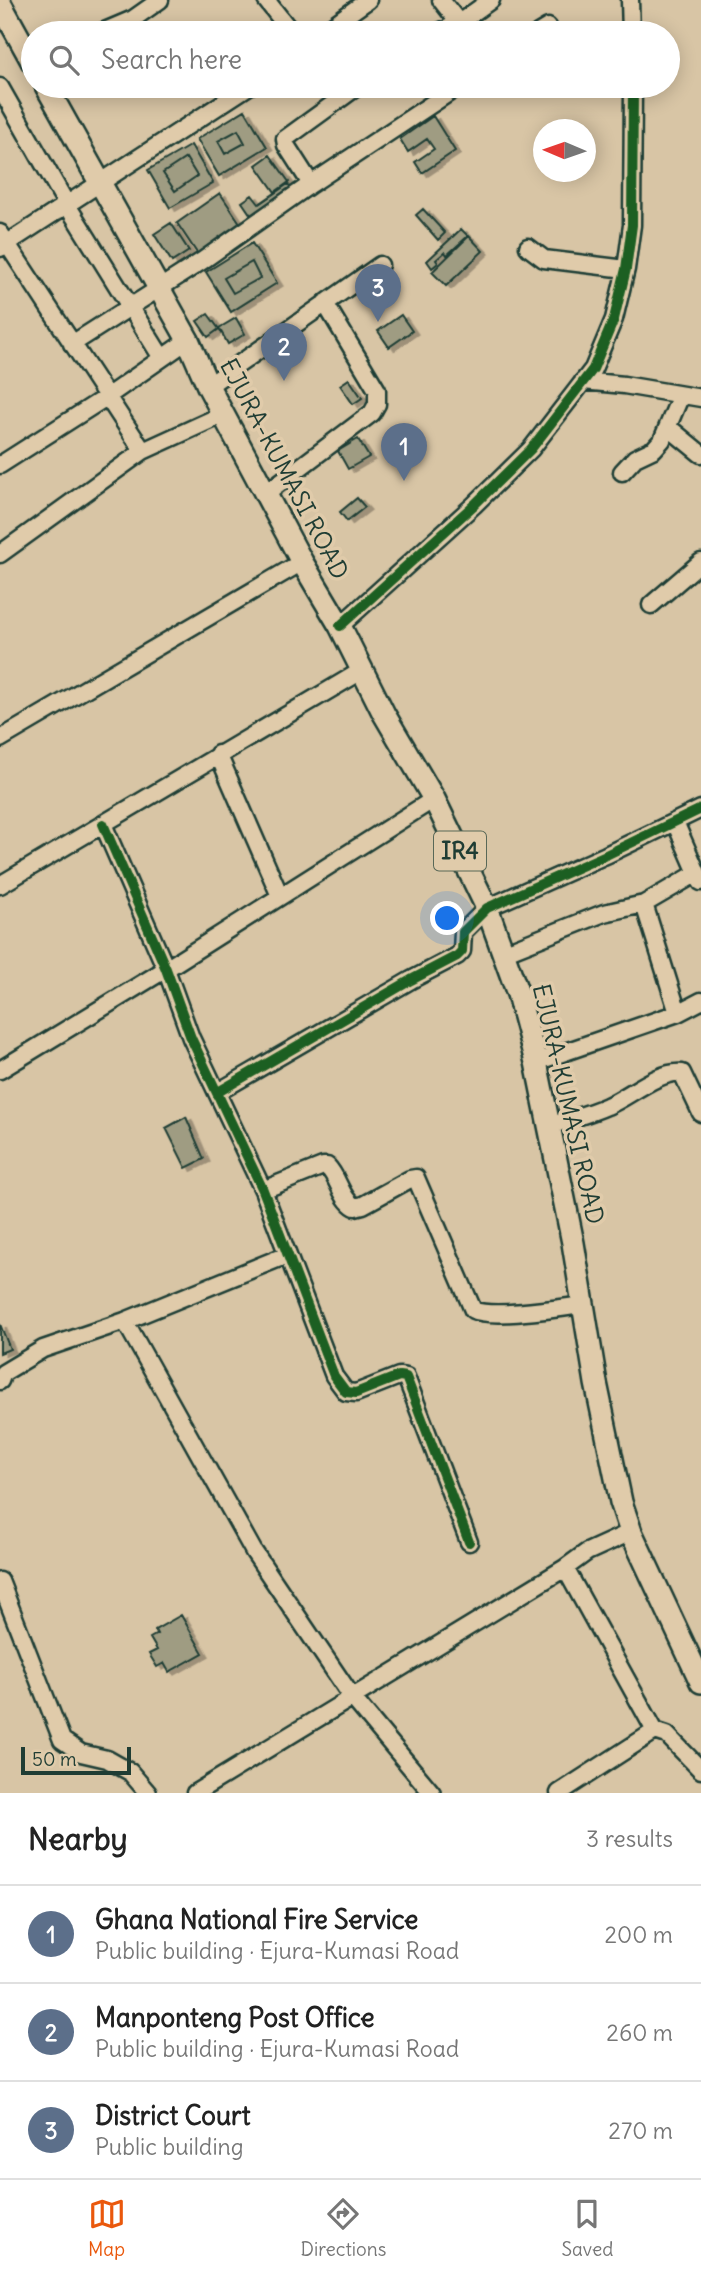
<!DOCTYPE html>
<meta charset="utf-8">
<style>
body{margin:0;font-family:Delius,sans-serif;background:#f2f2f2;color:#222}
.compass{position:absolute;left:533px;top:119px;width:63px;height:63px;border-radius:50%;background:#fff;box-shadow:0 4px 18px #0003;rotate:272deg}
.scale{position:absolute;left:21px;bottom:18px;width:110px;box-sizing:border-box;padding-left:7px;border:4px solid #1f3d34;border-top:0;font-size:19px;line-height:24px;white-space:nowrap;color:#1f3d34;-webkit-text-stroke:5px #e0cbaa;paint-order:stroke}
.you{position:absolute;left:448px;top:919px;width:24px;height:24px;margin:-18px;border:5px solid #fff;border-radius:50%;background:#1a73e8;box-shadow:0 0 0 10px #1a73e833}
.badge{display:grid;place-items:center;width:46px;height:46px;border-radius:50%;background:#ea580c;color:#fff;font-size:23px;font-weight:700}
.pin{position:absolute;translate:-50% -58px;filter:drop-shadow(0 2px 4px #0008)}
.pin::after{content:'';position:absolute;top:37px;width:24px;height:21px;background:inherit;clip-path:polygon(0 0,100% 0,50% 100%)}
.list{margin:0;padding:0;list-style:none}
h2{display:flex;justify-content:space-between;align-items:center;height:91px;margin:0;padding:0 28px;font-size:30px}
h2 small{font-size:23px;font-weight:400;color:#767676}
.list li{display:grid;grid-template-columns:46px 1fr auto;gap:21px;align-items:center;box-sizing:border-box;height:98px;padding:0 28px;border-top:2px solid #e0e0e0}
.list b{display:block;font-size:26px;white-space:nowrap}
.list p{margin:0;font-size:23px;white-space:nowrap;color:#767676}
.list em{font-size:23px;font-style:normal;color:#767676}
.icon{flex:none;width:38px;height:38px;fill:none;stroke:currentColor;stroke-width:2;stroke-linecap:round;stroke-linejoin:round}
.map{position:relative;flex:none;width:701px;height:1793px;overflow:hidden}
.search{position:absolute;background:#fff;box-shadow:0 4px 18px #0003;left:21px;right:21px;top:21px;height:77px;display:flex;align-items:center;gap:18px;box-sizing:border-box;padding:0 24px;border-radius:38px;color:#767676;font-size:26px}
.sheet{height:385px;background:#fff}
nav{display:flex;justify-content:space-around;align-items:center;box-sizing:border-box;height:98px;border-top:2px solid #e0e0e0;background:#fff;font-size:19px;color:#767676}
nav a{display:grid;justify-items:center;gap:4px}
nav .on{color:#ea580c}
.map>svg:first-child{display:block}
</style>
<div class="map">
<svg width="701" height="1793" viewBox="0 0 701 1793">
<defs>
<filter id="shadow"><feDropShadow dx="5.5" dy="3" stdDeviation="0" flood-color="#0004"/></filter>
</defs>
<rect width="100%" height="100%" fill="#d8c5a5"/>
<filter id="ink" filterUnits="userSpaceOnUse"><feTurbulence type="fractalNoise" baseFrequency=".0143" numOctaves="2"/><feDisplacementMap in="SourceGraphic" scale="14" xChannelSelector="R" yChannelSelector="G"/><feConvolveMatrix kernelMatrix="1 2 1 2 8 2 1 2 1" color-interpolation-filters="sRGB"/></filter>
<g filter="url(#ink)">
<path fill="#9f9c82" stroke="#1f3d34" stroke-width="2" fill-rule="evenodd" filter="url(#shadow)" d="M245 110 267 147 219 176 197 139ZM238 130 245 143 225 154 218 141Z
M433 116 455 151 422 173 415 162 434 149 427 139 408 152 400 139Z
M238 130 245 143 225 154 218 141Z
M191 145 213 183 170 208 148 170ZM186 158 197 176 175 191 163 173Z
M270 155 289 182 275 192 256 165Z
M186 158 197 176 175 191 163 173Z
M288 184 295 193 255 221 242 202 252 195 259 204Z
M220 193 244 229 201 259 177 223Z
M423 209 445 233 438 240 416 215Z
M171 223 189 251 172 262 154 234Z
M461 229 468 236 447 255 445 252 436 260 438 263 432 268 427 261Z
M469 236 483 251 446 286 432 272Z
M252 243 277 283 231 312 206 272ZM252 262 260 278 233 293 224 278Z
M252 262 260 278 233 293 224 278Z
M208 314 219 329 208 337 197 321Z
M401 315 412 331 389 347 378 331Z
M236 318 245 334 228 344 219 328Z
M349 379 362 398 353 404 340 385Z
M358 439 369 457 348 469 338 451Z
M357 498 365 507 347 521 340 512Z
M186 1117 204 1159 186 1168 166 1128Z
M0 1324 10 1349 0 1353Z
M181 1615 203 1653 169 1672 164 1663 157 1667 149 1654 157 1650 150 1638 157 1634 155 1630Z"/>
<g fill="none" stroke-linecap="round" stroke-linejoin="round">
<g stroke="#1f3d34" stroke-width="21">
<path id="minor" d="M266 0 292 33
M441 0 459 23
M630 0 631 33
M100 33 133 19 160 0
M322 33 368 0
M437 33 459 23 491 0
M538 33 548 27
M0 87 67 205 162 358
M311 184 286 145 285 139 358 86
M0 233 143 451
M528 247 544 259 626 269
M0 248 249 86
M72 344 202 261 311 184 459 86
M583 381 624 385 701 398
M208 386 380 265
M668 427 701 454
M0 465 108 396 188 340
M622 472 635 458 654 449 662 440 681 395
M266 493 372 413 377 404V390L325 303
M0 554 143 451 224 414
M651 605 701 562
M340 626 474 505 531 449 593 369 614 319 626 269 632 225 633 86
M0 739 302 562
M218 754 280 896
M675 822 701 882
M103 824 166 969 191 1038 263 1190 334 1376 346 1392 356 1393 399 1376 406 1377 469 1542
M0 885 363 670
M644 904 678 1013
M503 953 604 913 644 904 697 873
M536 1062 678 1013 701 1001
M0 1070 166 969 434 799
M218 1092 411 980 457 956 462 951 463 932 487 908 606 855 701 809
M550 1126C569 1119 589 1114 607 1106 629 1097 659 1070 682 1073L701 1113
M263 1190 323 1166H327C339 1178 341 1199 355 1207L363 1205 410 1179 416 1178 473 1310C493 1319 559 1308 583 1305
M125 1321 254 1552 352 1697 432 1793
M0 1381 3 1373 43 1349 125 1321 287 1255
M565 1568 655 1731
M0 1581 62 1740 81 1753 107 1759 130 1772 148 1793
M195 1793 565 1568 587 1552 631 1532
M559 1793 655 1731 667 1735 701 1770"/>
</g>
<g stroke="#1f3d34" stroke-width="26">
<path id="major" d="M0 3 33 63
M46 86 188 340 208 386 302 562 340 626 384 714 434 799 487 908 518 994 536 1062 573 1243 596 1383 621 1502 631 1532 701 1682"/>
</g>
<use href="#minor" stroke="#e0cbaa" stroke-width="16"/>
<use href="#major" stroke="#e0cbaa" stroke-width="21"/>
<g stroke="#e0cbaa" stroke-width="15">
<path id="cycleway" d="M340 626 474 505 531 449 593 369 614 319 626 269 632 225 633 86
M103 824 166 969 191 1038 263 1190 334 1376 346 1392 356 1393 399 1376 406 1377 469 1542
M218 1092 411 980 457 956 462 951 463 932 487 908 606 855 701 809"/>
</g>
<use href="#cycleway" stroke="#1b5e20" stroke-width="10"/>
</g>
</g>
<g text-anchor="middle" stroke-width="7" stroke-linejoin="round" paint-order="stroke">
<rect fill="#e0cbaa" stroke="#596857" stroke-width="2" x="434" y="831.5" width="52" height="39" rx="5"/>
<g font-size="23" font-weight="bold" fill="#1f3d34">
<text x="460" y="859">IR4</text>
</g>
<g font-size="24" fill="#1f3d34" stroke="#e0cbaa">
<text transform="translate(284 469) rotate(62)" y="8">EJURA-KUMASI ROAD</text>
<text transform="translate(568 1104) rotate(77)" y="8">EJURA-KUMASI ROAD</text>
</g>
</g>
</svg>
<svg class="compass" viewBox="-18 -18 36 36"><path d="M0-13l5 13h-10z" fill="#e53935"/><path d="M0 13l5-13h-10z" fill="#767676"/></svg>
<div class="scale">50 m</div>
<div class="you"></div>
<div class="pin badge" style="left:404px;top:481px;background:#5c6f8a">1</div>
<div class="pin badge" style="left:284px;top:381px;background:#5c6f8a">2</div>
<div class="pin badge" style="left:378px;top:322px;background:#5c6f8a">3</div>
<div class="search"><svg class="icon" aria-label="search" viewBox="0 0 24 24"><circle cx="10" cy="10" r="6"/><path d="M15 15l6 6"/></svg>Search here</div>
</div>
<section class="sheet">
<h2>Nearby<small>3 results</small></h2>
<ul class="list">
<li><span class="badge" style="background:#5c6f8a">1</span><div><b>Ghana National Fire Service</b><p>Public building · Ejura-Kumasi Road</p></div><em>200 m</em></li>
<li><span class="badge" style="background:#5c6f8a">2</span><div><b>Manponteng Post Office</b><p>Public building · Ejura-Kumasi Road</p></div><em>260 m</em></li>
<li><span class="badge" style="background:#5c6f8a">3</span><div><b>District Court</b><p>Public building</p></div><em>270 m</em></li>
</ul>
</section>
<nav>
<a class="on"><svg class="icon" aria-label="map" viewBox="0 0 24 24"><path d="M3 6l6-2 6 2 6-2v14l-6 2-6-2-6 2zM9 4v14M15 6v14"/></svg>Map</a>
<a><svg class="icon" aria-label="directions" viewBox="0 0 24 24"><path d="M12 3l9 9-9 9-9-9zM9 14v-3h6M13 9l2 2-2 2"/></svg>Directions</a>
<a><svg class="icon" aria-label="saved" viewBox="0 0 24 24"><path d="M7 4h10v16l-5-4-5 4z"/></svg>Saved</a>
</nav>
